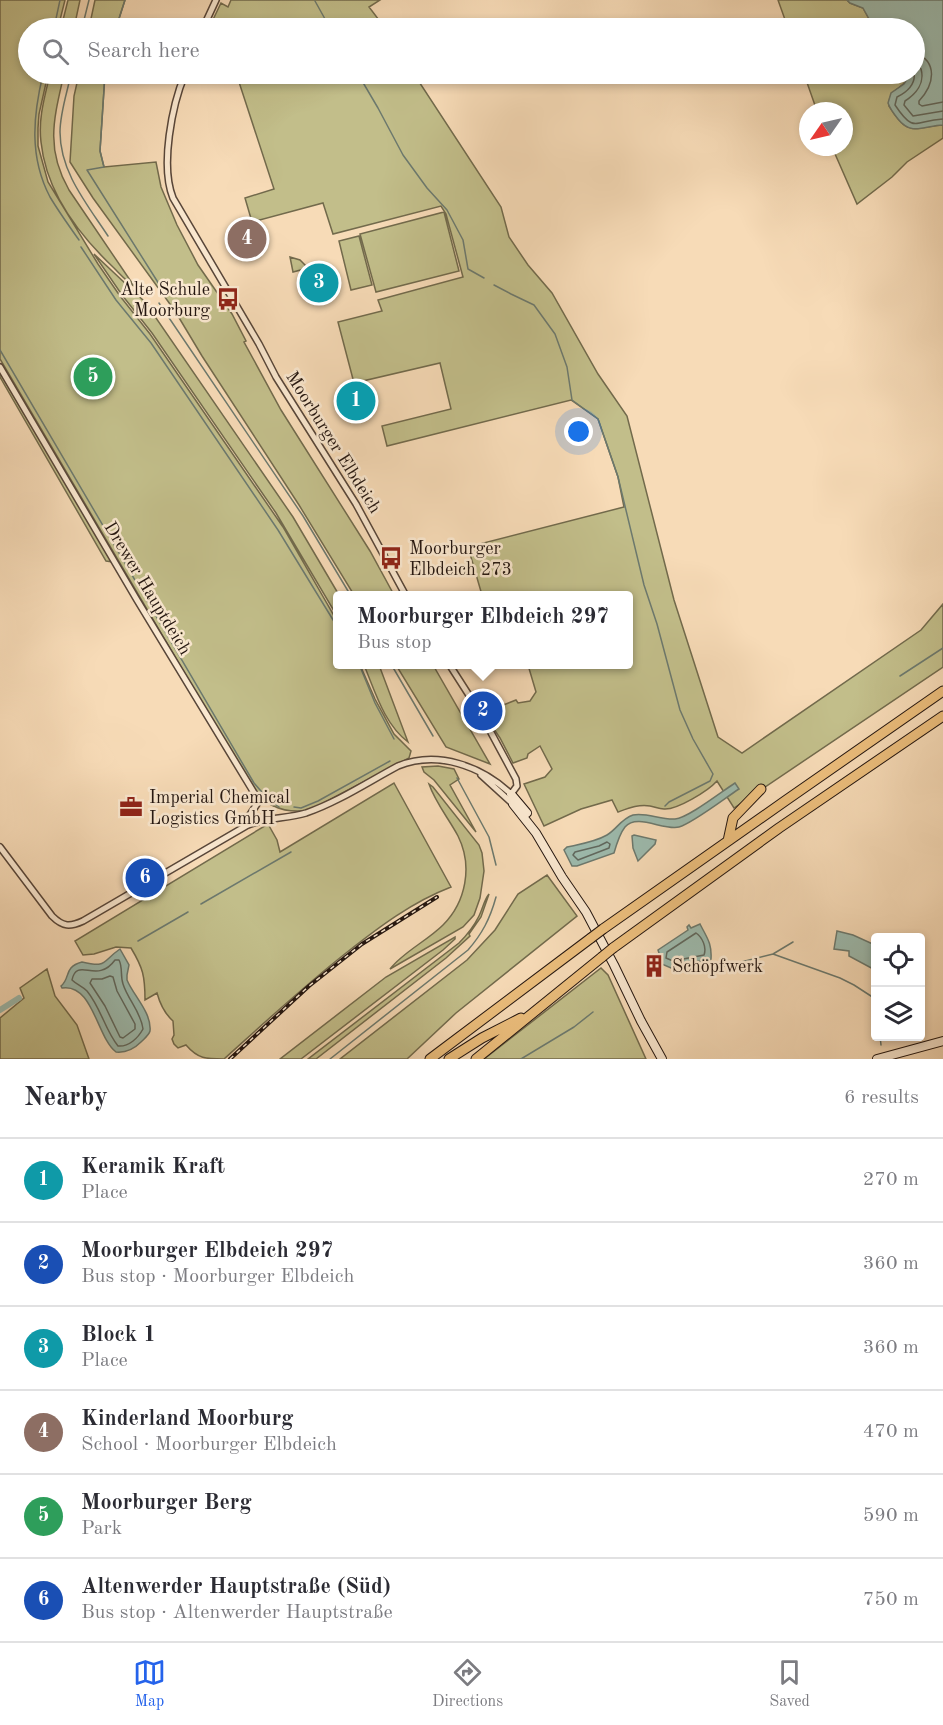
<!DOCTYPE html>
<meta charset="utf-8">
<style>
body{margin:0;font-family:"Old Standard TT",serif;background:#f7f7f7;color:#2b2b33}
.controls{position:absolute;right:18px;bottom:18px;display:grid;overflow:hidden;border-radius:6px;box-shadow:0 3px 9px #0003}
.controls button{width:54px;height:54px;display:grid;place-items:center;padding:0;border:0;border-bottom:2px solid #e1e1e2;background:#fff;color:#2b2b33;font:30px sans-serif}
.compass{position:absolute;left:799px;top:102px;width:54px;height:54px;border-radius:50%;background:#fff;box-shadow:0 3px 9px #0003;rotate:236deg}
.you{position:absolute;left:579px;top:432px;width:21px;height:21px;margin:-15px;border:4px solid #fff;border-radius:50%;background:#1a73e8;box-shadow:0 0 0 9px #1a73e833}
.badge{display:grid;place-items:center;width:39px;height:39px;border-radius:50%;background:#2563eb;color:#fff;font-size:20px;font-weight:700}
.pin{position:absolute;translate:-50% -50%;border:3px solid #fff;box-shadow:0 2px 6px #0006}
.popup{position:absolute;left:333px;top:591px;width:300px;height:78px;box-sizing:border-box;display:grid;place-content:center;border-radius:6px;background:#fff;filter:drop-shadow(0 2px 4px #0005);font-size:20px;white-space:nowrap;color:#7c7c81}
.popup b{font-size:22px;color:#2b2b33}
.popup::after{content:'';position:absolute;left:50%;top:100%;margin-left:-12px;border:12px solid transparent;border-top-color:#fff}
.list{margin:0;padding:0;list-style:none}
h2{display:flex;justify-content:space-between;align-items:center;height:78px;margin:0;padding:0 24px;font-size:26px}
h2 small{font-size:20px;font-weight:400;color:#7c7c81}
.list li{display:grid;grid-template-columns:39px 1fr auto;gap:18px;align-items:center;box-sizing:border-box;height:84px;padding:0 24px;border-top:2px solid #e1e1e2}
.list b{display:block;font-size:22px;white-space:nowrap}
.list p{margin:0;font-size:20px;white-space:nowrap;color:#7c7c81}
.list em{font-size:20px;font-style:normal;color:#7c7c81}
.icon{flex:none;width:33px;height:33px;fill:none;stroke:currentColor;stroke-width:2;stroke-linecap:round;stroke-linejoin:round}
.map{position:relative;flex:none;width:943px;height:1059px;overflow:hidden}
.search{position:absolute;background:#fff;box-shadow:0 3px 9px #0003;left:18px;right:18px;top:18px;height:66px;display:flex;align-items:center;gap:15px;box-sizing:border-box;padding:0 21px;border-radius:33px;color:#7c7c81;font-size:22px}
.sheet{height:582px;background:#fff}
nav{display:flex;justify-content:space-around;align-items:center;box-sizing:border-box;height:84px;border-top:2px solid #e1e1e2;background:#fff;font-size:16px;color:#7c7c81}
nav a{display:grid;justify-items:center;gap:3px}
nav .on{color:#2563eb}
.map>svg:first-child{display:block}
</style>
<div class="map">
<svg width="943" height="1059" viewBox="0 0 943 1059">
<rect width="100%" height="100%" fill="#f7dbb7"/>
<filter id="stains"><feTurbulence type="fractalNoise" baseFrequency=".00333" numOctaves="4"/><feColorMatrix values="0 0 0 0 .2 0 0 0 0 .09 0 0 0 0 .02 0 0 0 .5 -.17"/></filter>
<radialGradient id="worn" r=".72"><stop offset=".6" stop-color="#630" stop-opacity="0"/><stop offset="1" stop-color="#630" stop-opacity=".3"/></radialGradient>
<path fill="#c2be8a" stroke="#726a4c" stroke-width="1.5" d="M0 0H65L58 28H28V74H48L39 114 38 128V146L48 182 98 264 120 296 150 334 283 527 337 621 338 664 360 665 375 699 394 734 411 751 409 758 310 810C286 814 267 808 252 788L0 359Z
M68 0H80L74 28H61Z
M95 0H125L116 28H89Z
M231 0H380L369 7 385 28H209L221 3 228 7Z
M778 0H847L850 3 863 8 874 28H788Z
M50 74H64C54 118 45 148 69 190L134 286C127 282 120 274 114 268 79 235 46 191 41 142 38 118 45 96 50 74Z
M79 74H105L100 151 104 167 156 162 161 187 177 225 198 265 232 314 246 341 244 342 281 410 370 551 394 595H354L299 505 202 356 175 311 93 198 70 162 74 96Z
M226 74H414L501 207 509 237 528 265 552 293 598 374 627 416 674 600 718 737 742 753 921 630 943 604V667L734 808 717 781C708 791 677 810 664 809 659 809 655 807 650 806 639 804 629 808 618 812L612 800 581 809 544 826 524 784 545 777 552 769 540 746 528 754 527 758 513 763 500 738 483 713 516 700 518 703 530 701 536 692 528 665 628 664V596L482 595 468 547 624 507 618 477 598 419 571 400 387 446 382 426 451 409 440 363 354 383 338 322 382 311 378 300 463 277 446 214 441 206 333 234 323 203 252 222 245 198 274 189 238 79Z
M804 74H910C904 91 888 87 889 106 909 138 912 127 943 125V138L907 162 892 177 857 204 832 147H844V111H817Z
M444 212 459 271 376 292 360 234Z
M359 236 372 285 351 290 339 241Z
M94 254 145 302 293 517 339 595 338 596 337 616 276 513 152 333 122 295Z
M290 257 300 260 308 268 293 272Z
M0 370 113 562 106 561 0 377Z
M364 665H379L408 742C384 724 375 691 364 665Z
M396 665H433L490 764 446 747Z
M438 766 454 769 459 779 450 785 476 832 434 780 424 772 422 767Z
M394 783 451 887C412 902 379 927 346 953 304 986 264 1023 224 1059 206 1059 198 1059 186 1045L178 1048 174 1044 172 1039 174 1035 173 1021C164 1013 160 1004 157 993L145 1000C145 976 143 968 131 948L116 947 94 954 83 955 75 941 268 824 277 840 280 852Z
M429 784 433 787 479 845 482 853 484 871 480 898 474 915 463 927 390 969C403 952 427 941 443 925 466 902 473 866 458 836 449 819 435 802 429 784Z
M547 875 577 916 456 1013 407 1059H340L467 960 495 930 518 894Z
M489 894 481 917 469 934 470 936 446 958 316 1059H308L459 943C467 935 474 926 479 916 483 908 484 900 489 894Z
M455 937V939L443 950 301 1059H280L386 977Z
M601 968 608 975 646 1059H484Z
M47 969 55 996 77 1025 89 1059H0V1018L24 998 20 988Z"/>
<path fill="#9dbbae" stroke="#6c796e" stroke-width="1.5" d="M847 0H943V125C926 125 912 137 898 119 894 114 890 109 888 103L891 93 904 84 910 74H914V28H874L863 8 850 3Z
M735 783 739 789C725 798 693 823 679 827 664 831 637 813 625 827 621 832 616 846 614 853L577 866H572L564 850 567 847C581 844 595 842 607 835 617 829 621 819 633 815 646 812 661 820 675 819 688 818 721 792 735 783Z
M634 835 656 840 655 844 638 861 633 848 632 836Z
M700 924C707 938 712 943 711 959L707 962 698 961 671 968 662 964 658 966 655 962 660 956 658 950 688 930 687 927 689 925 691 928Z
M837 931 853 935 875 945V970L849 956V951L834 949Z
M120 949 129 965 127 975V980C133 995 152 1013 150 1031 149 1035 144 1039 141 1042 134 1049 126 1053 116 1052 97 1038 93 983 62 988L61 986C71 978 63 967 82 962 108 968 101 962 120 949Z"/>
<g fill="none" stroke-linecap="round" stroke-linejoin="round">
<path stroke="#60685e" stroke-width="1.5" d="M914 52C939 62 934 85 919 101V104L922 106 943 102
M914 62 921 69C925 83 916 94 905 101L904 105 913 116 943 111
M914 72C916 84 907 92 897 97L895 105C915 135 915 120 943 119
M607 842 610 844 609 848 578 860 573 855 575 852 599 846Z
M696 933C702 937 707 947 704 955L673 961 666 958 667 952Z
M115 960H119C123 968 120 975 123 984 128 1000 141 1012 143 1029 138 1038 129 1047 118 1046 105 1030 101 1008 87 991 82 986 76 984 72 980 77 956 97 985 115 960Z
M110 976 113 977 117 991 135 1024V1029L123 1038 120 1037 105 1006 90 983 92 979H102Z"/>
<path stroke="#6c796e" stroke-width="1.5" d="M315 1 330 28
M54 28 60 0
M82 28 89 0
M116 28 125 0
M43 74C33 116 29 157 50 197 59 212 69 226 79 240
M71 74C67 93 60 113 60 132 60 172 87 204 108 236
M105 74 100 151 104 167 87 170 159 284
M358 74 378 108 403 155 427 188 447 210 463 240 468 269 484 278
M81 247 116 300 151 343 278 530 338 628
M494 285 511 294 534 305 555 334 567 367 572 400 598 419 618 477 644 585 657 624 680 710 693 739 713 774 710 781 669 802 665 806
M159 303 303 516 351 596
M0 350 254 783 268 799 279 807
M359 664 375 703 394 739
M391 664 433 736
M900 676 943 648
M457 778 489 837 496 865
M294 807 301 808 318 801 390 761
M201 904 291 852
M138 941 188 912
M773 954 793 942
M708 961 717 968 773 954 840 978 854 985 874 998 876 1008
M880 1036 881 1045
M330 1059 468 950C482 934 490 919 496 897
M521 1059 574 1027 593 1012"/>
<path stroke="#9dbbae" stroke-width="6" d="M0 1010 19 998"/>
<g stroke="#584639" stroke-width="8">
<path id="street" d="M203 28 216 0
M185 74C172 105 160 166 173 198L259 344 276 377 356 504 406 596
M0 367 137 600 259 801 249 816 252 823
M449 664 481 714 516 779 517 786 511 794 512 796
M481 775 513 804
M0 847 52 916C63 927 70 927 83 921L246 826C265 817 286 819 306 813 338 802 368 782 398 766 438 750 481 766 511 794"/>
</g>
<g stroke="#23150f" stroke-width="10">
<path id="secondary" d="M511 794 527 813
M513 804 536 833 562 877 586 912 614 965 641 1021 662 1059
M877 1059 943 1041"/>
</g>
<g stroke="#23150f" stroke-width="11">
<path id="highway" d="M728 841 733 818 761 789
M603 929 785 801 943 691
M613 948 779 828 943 716
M430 1059 591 938
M449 1059 482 1038 521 1018
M476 1059 602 957"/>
</g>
<use href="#street" stroke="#fae8d0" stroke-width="5"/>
<use href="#secondary" stroke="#fae8d0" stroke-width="8"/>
<use href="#highway" stroke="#ecbe7c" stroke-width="9"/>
<g stroke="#23150f" stroke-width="4">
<path id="rail" d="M230 1059 309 986 362 944 437 897"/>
</g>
<use href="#rail" stroke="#fae8d0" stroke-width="1.5" stroke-dasharray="4.5" stroke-linecap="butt"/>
<g stroke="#23150f" stroke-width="11" stroke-linecap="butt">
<path id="highway-bridge" d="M591 938 603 929
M602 957 613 948"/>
</g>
<use href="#highway-bridge" stroke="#ecbe7c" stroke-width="9"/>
</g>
<defs>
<g id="bus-bare" transform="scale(1.8)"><path d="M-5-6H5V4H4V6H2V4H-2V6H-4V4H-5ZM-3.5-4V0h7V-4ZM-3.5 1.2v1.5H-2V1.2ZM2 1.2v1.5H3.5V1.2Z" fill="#8f2418" stroke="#fae8d0" stroke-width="2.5" paint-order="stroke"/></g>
<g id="office-bare" transform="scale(1.8)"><path d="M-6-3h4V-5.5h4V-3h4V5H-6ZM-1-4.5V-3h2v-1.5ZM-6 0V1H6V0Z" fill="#8f2418" stroke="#fae8d0" stroke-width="2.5" paint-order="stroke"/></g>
<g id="building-bare" transform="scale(1.8)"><path d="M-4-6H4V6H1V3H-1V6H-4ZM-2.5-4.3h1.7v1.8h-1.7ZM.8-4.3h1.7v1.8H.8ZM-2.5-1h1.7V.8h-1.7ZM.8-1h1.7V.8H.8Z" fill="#8f2418" stroke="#fae8d0" stroke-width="2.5" paint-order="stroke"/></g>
</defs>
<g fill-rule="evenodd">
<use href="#bus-bare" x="228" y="299"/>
<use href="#bus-bare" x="391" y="558"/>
<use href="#office-bare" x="131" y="807"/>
<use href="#building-bare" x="654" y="966"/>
</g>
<g text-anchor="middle" stroke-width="5" stroke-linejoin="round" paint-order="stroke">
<g font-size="18" fill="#23150f" stroke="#fae8d0" text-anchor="start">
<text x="210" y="295" text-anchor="end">Alte Schule<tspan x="210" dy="21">Moorburg</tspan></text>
<text x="409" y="554">Moorburger<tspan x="409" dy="21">Elbdeich 273</tspan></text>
<text x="149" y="803">Imperial Chemical<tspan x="149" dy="21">Logistics GmbH</tspan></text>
<text x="672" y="972">Schöpfwerk</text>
</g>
<g font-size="18" fill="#23150f" stroke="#fae8d0">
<text transform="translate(334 442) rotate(58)" y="6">Moorburger Elbdeich</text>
<text transform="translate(148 588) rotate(59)" y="6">Drewer Hauptdeich</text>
</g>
</g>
<rect width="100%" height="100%" filter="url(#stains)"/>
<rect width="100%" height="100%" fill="url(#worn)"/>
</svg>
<div class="controls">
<button><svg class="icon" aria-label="locate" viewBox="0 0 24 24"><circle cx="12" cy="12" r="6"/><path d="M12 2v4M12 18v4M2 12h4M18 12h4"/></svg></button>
<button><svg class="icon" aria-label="layers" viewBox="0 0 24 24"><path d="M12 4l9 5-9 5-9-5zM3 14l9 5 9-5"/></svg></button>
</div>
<svg class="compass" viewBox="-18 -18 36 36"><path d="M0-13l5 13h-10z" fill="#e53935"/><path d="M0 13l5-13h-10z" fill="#7c7c81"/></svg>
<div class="you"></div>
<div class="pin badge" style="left:356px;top:401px;background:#0f9aa8">1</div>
<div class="pin badge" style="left:483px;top:711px;background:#1a4fb4">2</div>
<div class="popup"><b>Moorburger Elbdeich 297</b>Bus stop</div>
<div class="pin badge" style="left:319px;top:283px;background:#0f9aa8">3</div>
<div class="pin badge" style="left:247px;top:239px;background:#8d6e63">4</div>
<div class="pin badge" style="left:93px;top:377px;background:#2e9e5b">5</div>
<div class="pin badge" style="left:145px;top:878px;background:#1a4fb4">6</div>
<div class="search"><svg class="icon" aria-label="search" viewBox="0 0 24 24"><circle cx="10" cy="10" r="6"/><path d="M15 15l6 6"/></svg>Search here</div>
</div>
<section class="sheet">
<h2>Nearby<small>6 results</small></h2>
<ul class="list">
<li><span class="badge" style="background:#0f9aa8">1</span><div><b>Keramik Kraft</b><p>Place</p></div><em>270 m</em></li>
<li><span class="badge" style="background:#1a4fb4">2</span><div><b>Moorburger Elbdeich 297</b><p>Bus stop · Moorburger Elbdeich</p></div><em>360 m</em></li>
<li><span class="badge" style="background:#0f9aa8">3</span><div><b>Block 1</b><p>Place</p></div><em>360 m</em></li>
<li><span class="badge" style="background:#8d6e63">4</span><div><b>Kinderland Moorburg</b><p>School · Moorburger Elbdeich</p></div><em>470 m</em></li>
<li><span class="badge" style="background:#2e9e5b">5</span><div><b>Moorburger Berg</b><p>Park</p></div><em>590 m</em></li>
<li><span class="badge" style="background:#1a4fb4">6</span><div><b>Altenwerder Hauptstraße (Süd)</b><p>Bus stop · Altenwerder Hauptstraße</p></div><em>750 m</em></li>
</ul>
</section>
<nav>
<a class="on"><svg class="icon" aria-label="map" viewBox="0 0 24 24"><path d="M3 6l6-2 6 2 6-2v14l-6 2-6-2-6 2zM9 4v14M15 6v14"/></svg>Map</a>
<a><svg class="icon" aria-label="directions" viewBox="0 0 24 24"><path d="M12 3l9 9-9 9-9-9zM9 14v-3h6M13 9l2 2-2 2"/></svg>Directions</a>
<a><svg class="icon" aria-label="saved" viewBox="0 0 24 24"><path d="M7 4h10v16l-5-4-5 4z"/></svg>Saved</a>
</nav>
